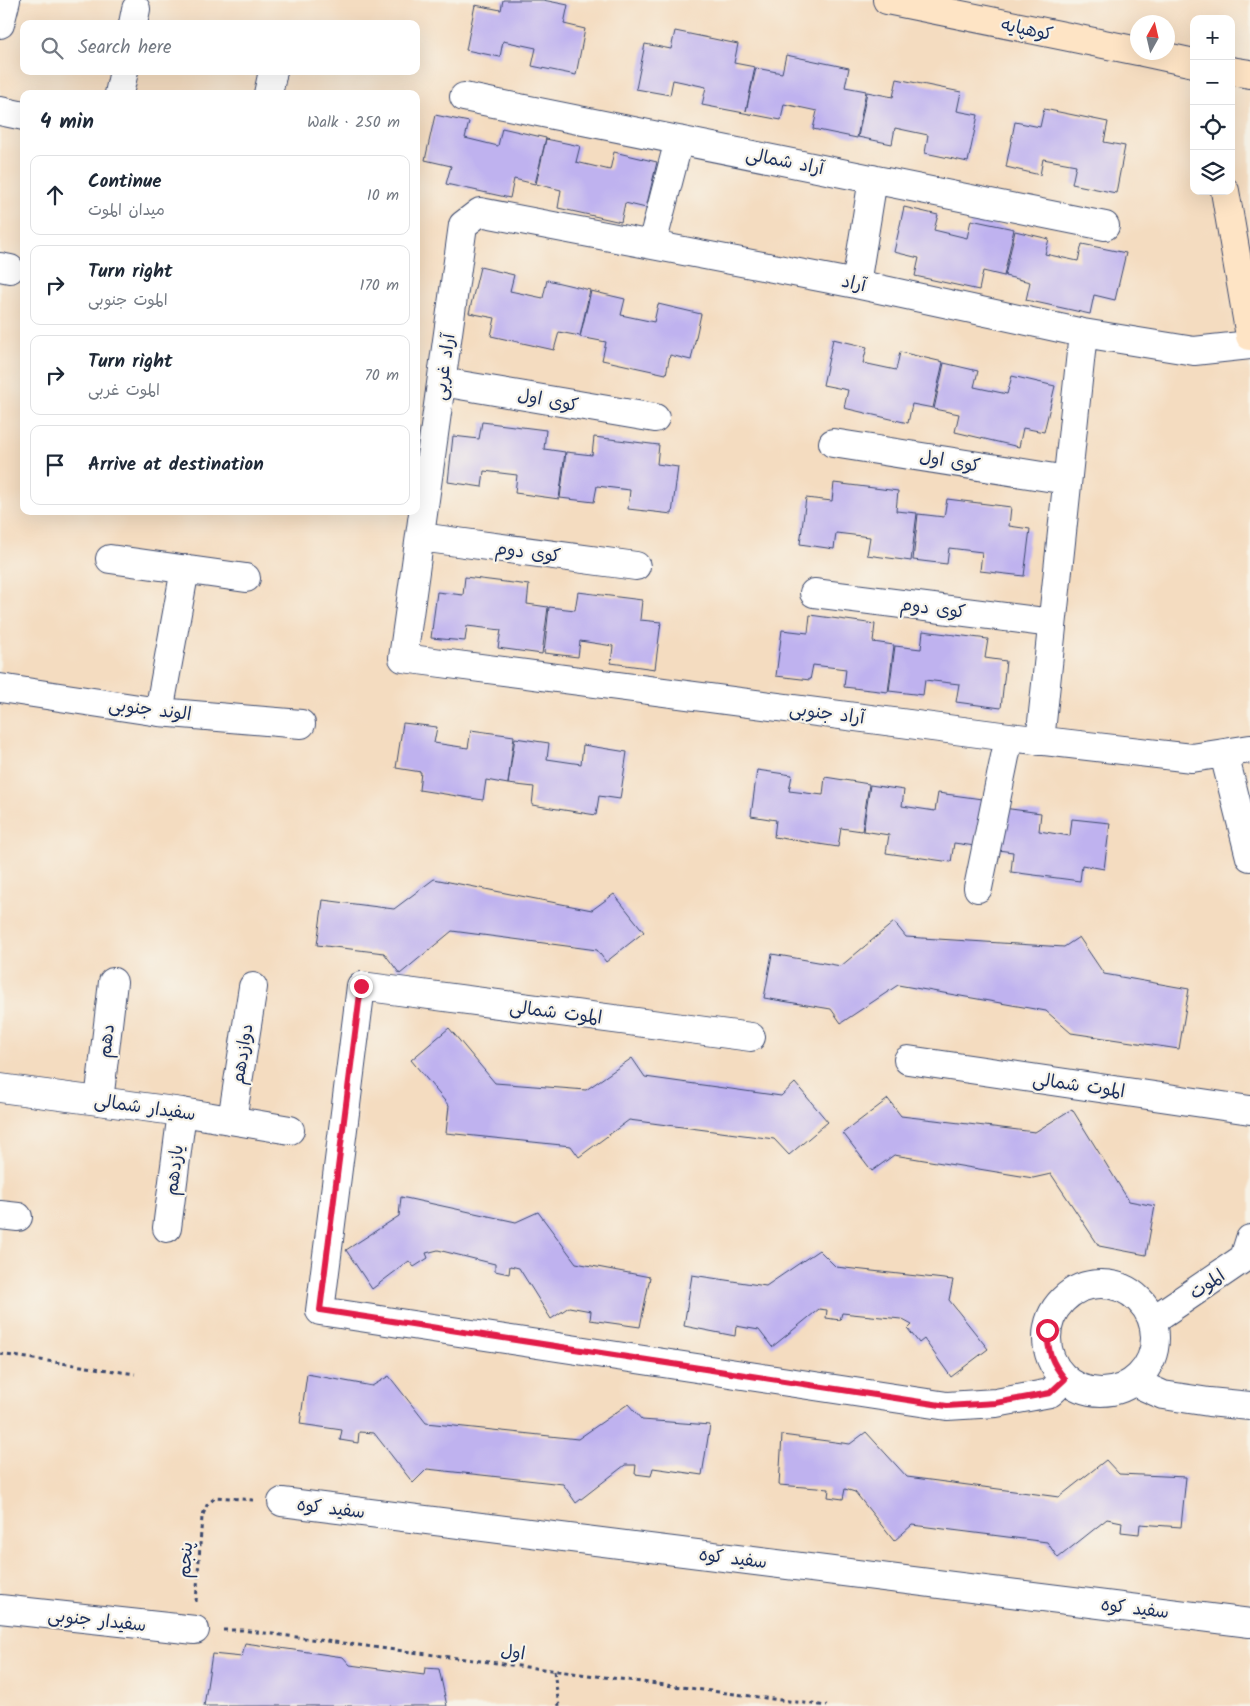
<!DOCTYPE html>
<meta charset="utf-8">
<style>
body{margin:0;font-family:Kalam,"Playpen Sans Arabic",sans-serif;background:#f2f2f3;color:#1f2937}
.controls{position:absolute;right:15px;top:15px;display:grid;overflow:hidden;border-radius:10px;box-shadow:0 5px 20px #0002}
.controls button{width:45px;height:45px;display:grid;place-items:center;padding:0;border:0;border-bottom:1px solid #e0e1e3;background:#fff;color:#1f2937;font:25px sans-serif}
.compass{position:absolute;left:1130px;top:15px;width:45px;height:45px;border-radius:50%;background:#fff;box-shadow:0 5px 20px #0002;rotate:8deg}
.stop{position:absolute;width:15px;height:15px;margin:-11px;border:4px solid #e11d48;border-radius:50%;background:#fff}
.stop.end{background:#e11d48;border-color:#fff;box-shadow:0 1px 5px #0008}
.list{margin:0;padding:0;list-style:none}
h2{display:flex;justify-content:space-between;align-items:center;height:65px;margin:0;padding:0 20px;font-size:21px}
h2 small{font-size:16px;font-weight:400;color:#747a83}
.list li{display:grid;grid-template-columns:32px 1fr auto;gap:15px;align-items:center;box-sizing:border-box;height:80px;margin:0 10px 10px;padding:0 10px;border:1px solid #e0e1e3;border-radius:10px}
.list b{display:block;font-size:19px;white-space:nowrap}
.list p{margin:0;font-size:16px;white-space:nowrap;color:#747a83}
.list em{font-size:16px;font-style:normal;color:#747a83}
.icon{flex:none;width:28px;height:28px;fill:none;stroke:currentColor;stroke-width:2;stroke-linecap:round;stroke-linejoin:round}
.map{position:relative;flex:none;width:1250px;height:1706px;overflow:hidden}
.search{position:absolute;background:#fff;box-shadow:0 5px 20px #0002;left:20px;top:20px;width:400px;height:55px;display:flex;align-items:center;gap:12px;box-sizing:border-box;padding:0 18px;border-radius:10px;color:#747a83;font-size:19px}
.panel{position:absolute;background:#fff;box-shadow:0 5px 20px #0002;left:20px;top:90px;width:400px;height:425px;border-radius:10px}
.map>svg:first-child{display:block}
</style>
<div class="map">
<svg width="1250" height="1706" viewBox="0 0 1250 1706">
<rect width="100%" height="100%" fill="#f7f3e8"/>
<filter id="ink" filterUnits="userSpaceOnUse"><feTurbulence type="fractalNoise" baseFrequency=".02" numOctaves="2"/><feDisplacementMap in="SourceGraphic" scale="10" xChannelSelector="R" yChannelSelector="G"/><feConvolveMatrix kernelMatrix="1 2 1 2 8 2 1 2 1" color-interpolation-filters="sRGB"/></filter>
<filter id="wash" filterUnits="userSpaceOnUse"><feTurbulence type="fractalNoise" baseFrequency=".0096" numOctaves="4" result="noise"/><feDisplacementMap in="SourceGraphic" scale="20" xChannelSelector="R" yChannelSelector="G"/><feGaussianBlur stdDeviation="1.12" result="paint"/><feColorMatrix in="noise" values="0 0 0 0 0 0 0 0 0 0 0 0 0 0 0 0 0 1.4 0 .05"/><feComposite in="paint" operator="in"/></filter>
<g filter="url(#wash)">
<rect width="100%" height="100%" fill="#f4dcc0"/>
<g id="blocks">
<path fill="#bfb2ef" d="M503 0H543L568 5 564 24 585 29 576 75 532 66 536 48 503 41 500 57 466 50 475 5 501 10Z
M675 31 738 44 734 63 755 67 746 111 756 68 782 73 786 55 849 68 845 87 866 91 857 138 813 129 817 111 784 104 781 120 702 105 706 87 673 80 670 95 636 89 645 44 671 49Z
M897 79 961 92 957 111 978 115 968 162 925 153 928 135 895 128 892 144 858 137 867 92 893 97Z
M1044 109 1108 122 1104 142 1125 146 1116 193 1072 184 1076 165 1043 159 1040 175 1006 167 1015 122 1040 127Z
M435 115 469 122 465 138 498 146 502 128 546 138 535 184 514 179 510 198 446 184 451 166 425 160Z
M546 139 580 146 576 162 610 170 614 152 657 162 646 208 625 203 621 222 558 208 561 190 536 184Z
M904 207 938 215 934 230 967 238 971 220 1014 229 1004 276 983 271 979 290 915 276 919 258 894 252Z
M1015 231 1049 239 1045 254 1078 261 1082 244 1126 253 1115 300 1094 295 1090 314 1026 300 1030 282 1005 276Z
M480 267 514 275 510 291 543 298 547 280 590 290 580 336 559 332 554 350 491 336 495 318 469 313Z
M591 291 625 299 621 315 654 322 658 304 701 314 691 360 670 355 666 374 602 360 606 342 580 337Z
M833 339 867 347 863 363 896 370 900 352 943 362 933 408 912 404 908 423 844 408 848 390 823 385Z
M944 363 978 371 974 387 1007 394 1012 376 1055 386 1044 432 1023 428 1019 447 955 432 959 414 934 409Z
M482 422 546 430 544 449 565 452 559 499 515 493 517 475 484 471 482 487 448 482 453 436 479 439Z
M594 437 659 445 657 464 678 467 672 514 628 509 630 490 597 486 594 502 560 498 566 452 592 455Z
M834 483 898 491 896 511 917 513 911 561 867 555 870 537 836 533 834 549 800 544 806 498 832 501Z
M947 499 1011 507 1009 526 1030 529 1024 576 980 571 982 552 949 548 947 564 913 560 918 514 944 517Z
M465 577 529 585 527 604 548 607 542 654 498 648 501 630 467 626 465 641 431 638 437 592 463 595Z
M578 592 642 600 640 620 661 622 655 669 611 663 613 646 580 641 578 657 544 653 549 607 575 610Z
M810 615 875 624 873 642 894 645 888 692 844 687 846 669 813 665 810 680 776 676 782 630 808 633Z
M923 631 988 639 985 658 1006 661 1001 708 956 702 959 684 925 680 923 695 889 691 895 646 921 649Z
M403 723 437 727 434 743 468 748 471 730 514 736 508 784 486 780 483 800 419 790 421 772 396 768Z
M515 738 549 743 547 759 581 764 583 745 627 752 620 799 599 796 596 815 532 805 534 787 508 784Z
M757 770 792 775 789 791 823 795 825 777 869 784 862 831 841 828 838 847 774 837 776 820 751 816Z
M870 785 904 790 902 806 935 811 938 793 982 799 975 846 954 843 951 862 886 853 889 835 863 831Z
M1003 808 1041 813 1039 831 1070 836 1072 819 1110 823 1104 869 1082 865 1080 881 1011 872 1013 852 998 850Z
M434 879 592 910 614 894 644 932 606 962 597 950 452 931 400 974 384 953 317 945 323 900 394 909Z
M894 922 906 937 1064 947 1079 937 1104 974 1189 989 1179 1049 1071 1033 1046 1011 898 985 841 1023 831 1009 764 998 772 954 841 966Z
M449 1028 495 1083 586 1090 632 1058 645 1077 781 1096 795 1083 828 1122 789 1155 774 1139 629 1120 579 1157 571 1146 446 1133 449 1106 411 1060Z
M888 1099 901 1116 1035 1132 1072 1109 1129 1201 1155 1206 1146 1255 1099 1246 1051 1174 1033 1178 894 1155 872 1171 843 1133Z
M401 1197 516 1222 538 1212 576 1263 650 1277 640 1327 590 1320 591 1311 569 1307 551 1319 519 1268 510 1266 509 1274 495 1271V1264L438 1250 426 1253 428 1258 414 1267 409 1261 372 1289 346 1250 399 1216Z
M819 1250 836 1267 953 1280 949 1300 988 1349 951 1377 924 1339 919 1343 908 1329 912 1325 901 1319 842 1313 840 1320 826 1318 827 1310 819 1309 772 1347 759 1330 736 1326 735 1336 684 1326 692 1275 766 1286Z
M307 1374 372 1386 389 1376 426 1423 578 1439 628 1404 642 1420 710 1425 702 1475 653 1468 651 1476 635 1474 636 1465H625L576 1503 563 1484 427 1469 413 1483 374 1433 359 1432 358 1443 340 1440 342 1430 300 1424Z
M866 1432 907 1477 1059 1497 1106 1460 1119 1474 1186 1477 1181 1527 1140 1524 1139 1534 1121 1532 1122 1522 1107 1519 1058 1558 1047 1542 912 1525 894 1541 855 1492 845 1489 843 1499 828 1497 829 1489 779 1485 782 1435 850 1444Z
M245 1643 343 1657 350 1665 424 1675 425 1668 439 1669 447 1706H204L212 1654 242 1657Z"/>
</g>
</g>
<g filter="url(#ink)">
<use href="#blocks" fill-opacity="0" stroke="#3c496d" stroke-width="1"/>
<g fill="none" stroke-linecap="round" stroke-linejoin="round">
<g stroke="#3c496d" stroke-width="30">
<path id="street" d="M0 24 6 0
M133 24 136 9
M119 94 124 71
M268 94 273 71
M464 97 1105 226
M0 111 24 116
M652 244 679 140
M0 267 10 269
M856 284 873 179
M1250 345 1194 351 1083 333 856 284 480 212 463 225 403 658 1009 737 1192 758 1250 749
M442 382 655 418
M833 443 1067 480
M420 537 636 566
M110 559 246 578
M814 593 1052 623
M0 688 159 712 301 724
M159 712 185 569
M1040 741 1083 333
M1224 754 1250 857
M978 888 1009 737
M751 1037 361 986 320 1311 947 1406 996 1403 1050 1393 1065 1379
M908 1060 1250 1110
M0 1088 182 1112 290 1130
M99 1101 113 982
M232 1120 253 987
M0 1215 18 1217
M167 1228 182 1112
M1047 1338a54 54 0 1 1 108 0a54 54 0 1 1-108 0Z
M1153 1320 1244 1258 1250 1239
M1134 1382 1163 1395 1209 1402 1250 1406
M282 1502 1250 1623
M0 1609 195 1630"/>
</g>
<g stroke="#3c496d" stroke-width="30">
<path id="secondary" d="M887 0 1138 51
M1143 52 1194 63
M1231 71 1250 74
M1225 191 1250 336"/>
</g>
<path stroke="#3c496d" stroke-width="3" stroke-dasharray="4 4" stroke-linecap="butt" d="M0 1354 135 1374
M196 1602 202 1517 207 1505 216 1497 254 1500
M223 1630H242L827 1706
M554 1671 559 1706"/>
<use href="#street" stroke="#fff" stroke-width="28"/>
<use href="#secondary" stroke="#fee4c5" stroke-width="28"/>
</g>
</g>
<g fill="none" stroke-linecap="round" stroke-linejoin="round" filter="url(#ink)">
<path stroke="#e11d48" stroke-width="6" d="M361 986 320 1310 947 1406 996 1403 1050 1393 1065 1379C1051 1362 1048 1352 1047 1330"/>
</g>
<g text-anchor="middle" stroke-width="4.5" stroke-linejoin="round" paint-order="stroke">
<g font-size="18" fill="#1b2f5e" stroke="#f7f3e8">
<text transform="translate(1027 29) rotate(12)" y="6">کوهپایه</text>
<text transform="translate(785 161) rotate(11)" y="6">آراد شمالی</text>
<text transform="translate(854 283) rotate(12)" y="6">آراد</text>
<text transform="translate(444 367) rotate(-82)" y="6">آراد غربی</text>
<text transform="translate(548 400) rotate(10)" y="6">کوی اول</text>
<text transform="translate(950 461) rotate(9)" y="6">کوی اول</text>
<text transform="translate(528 552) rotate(7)" y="6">کوی دوم</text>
<text transform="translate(933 608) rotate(7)" y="6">کوی دوم</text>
<text transform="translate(150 709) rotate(7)" y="6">الوند جنوبی</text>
<text transform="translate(827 713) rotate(7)" y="6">آراد جنوبی</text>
<text transform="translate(556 1012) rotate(7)" y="6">الموت شمالی</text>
<text transform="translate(106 1041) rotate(-83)" y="6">دهم</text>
<text transform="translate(242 1054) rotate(-81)" y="6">دوازدهم</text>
<text transform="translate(1079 1085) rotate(8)" y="6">الموت شمالی</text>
<text transform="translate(145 1107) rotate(8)" y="6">سفیدار شمالی</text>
<text transform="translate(174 1170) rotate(-83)" y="6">یازدهم</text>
<text transform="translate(1207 1284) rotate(-34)" y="6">الموت</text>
<text transform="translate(331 1508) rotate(7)" y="6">سفید کوه</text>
<text transform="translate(733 1558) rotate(7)" y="6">سفید کوه</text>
<text transform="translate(185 1560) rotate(-86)" y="6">پنجم</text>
<text transform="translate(1135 1608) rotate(7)" y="6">سفید کوه</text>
<text transform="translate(97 1620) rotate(6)" y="6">سفیدار جنوبی</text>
<text transform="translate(513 1652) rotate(8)" y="6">اول</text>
</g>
</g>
</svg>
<div class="controls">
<button>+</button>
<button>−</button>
<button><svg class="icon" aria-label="locate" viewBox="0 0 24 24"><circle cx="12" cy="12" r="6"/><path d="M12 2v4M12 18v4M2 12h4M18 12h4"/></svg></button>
<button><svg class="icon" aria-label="layers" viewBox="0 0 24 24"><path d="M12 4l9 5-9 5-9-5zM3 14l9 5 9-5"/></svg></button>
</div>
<svg class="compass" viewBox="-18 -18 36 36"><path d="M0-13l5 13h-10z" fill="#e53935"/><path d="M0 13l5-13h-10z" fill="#747a83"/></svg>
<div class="stop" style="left:1047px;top:1330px"></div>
<div class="stop end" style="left:361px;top:986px"></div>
<div class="search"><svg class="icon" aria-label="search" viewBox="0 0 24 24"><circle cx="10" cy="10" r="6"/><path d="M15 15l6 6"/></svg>Search here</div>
<section class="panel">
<h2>4 min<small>Walk · 250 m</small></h2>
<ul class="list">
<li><svg class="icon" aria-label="ahead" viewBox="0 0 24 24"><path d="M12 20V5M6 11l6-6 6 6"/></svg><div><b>Continue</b><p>میدان الموت</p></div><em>10 m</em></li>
<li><svg class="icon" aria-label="right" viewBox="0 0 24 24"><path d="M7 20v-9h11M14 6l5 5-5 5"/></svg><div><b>Turn right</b><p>الموت جنوبی</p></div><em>170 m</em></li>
<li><svg class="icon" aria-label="right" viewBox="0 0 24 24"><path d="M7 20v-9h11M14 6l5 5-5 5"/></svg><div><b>Turn right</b><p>الموت غربی</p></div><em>70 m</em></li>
<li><svg class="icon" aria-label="arrive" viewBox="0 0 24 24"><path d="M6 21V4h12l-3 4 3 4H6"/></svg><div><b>Arrive at destination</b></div></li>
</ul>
</section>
</div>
